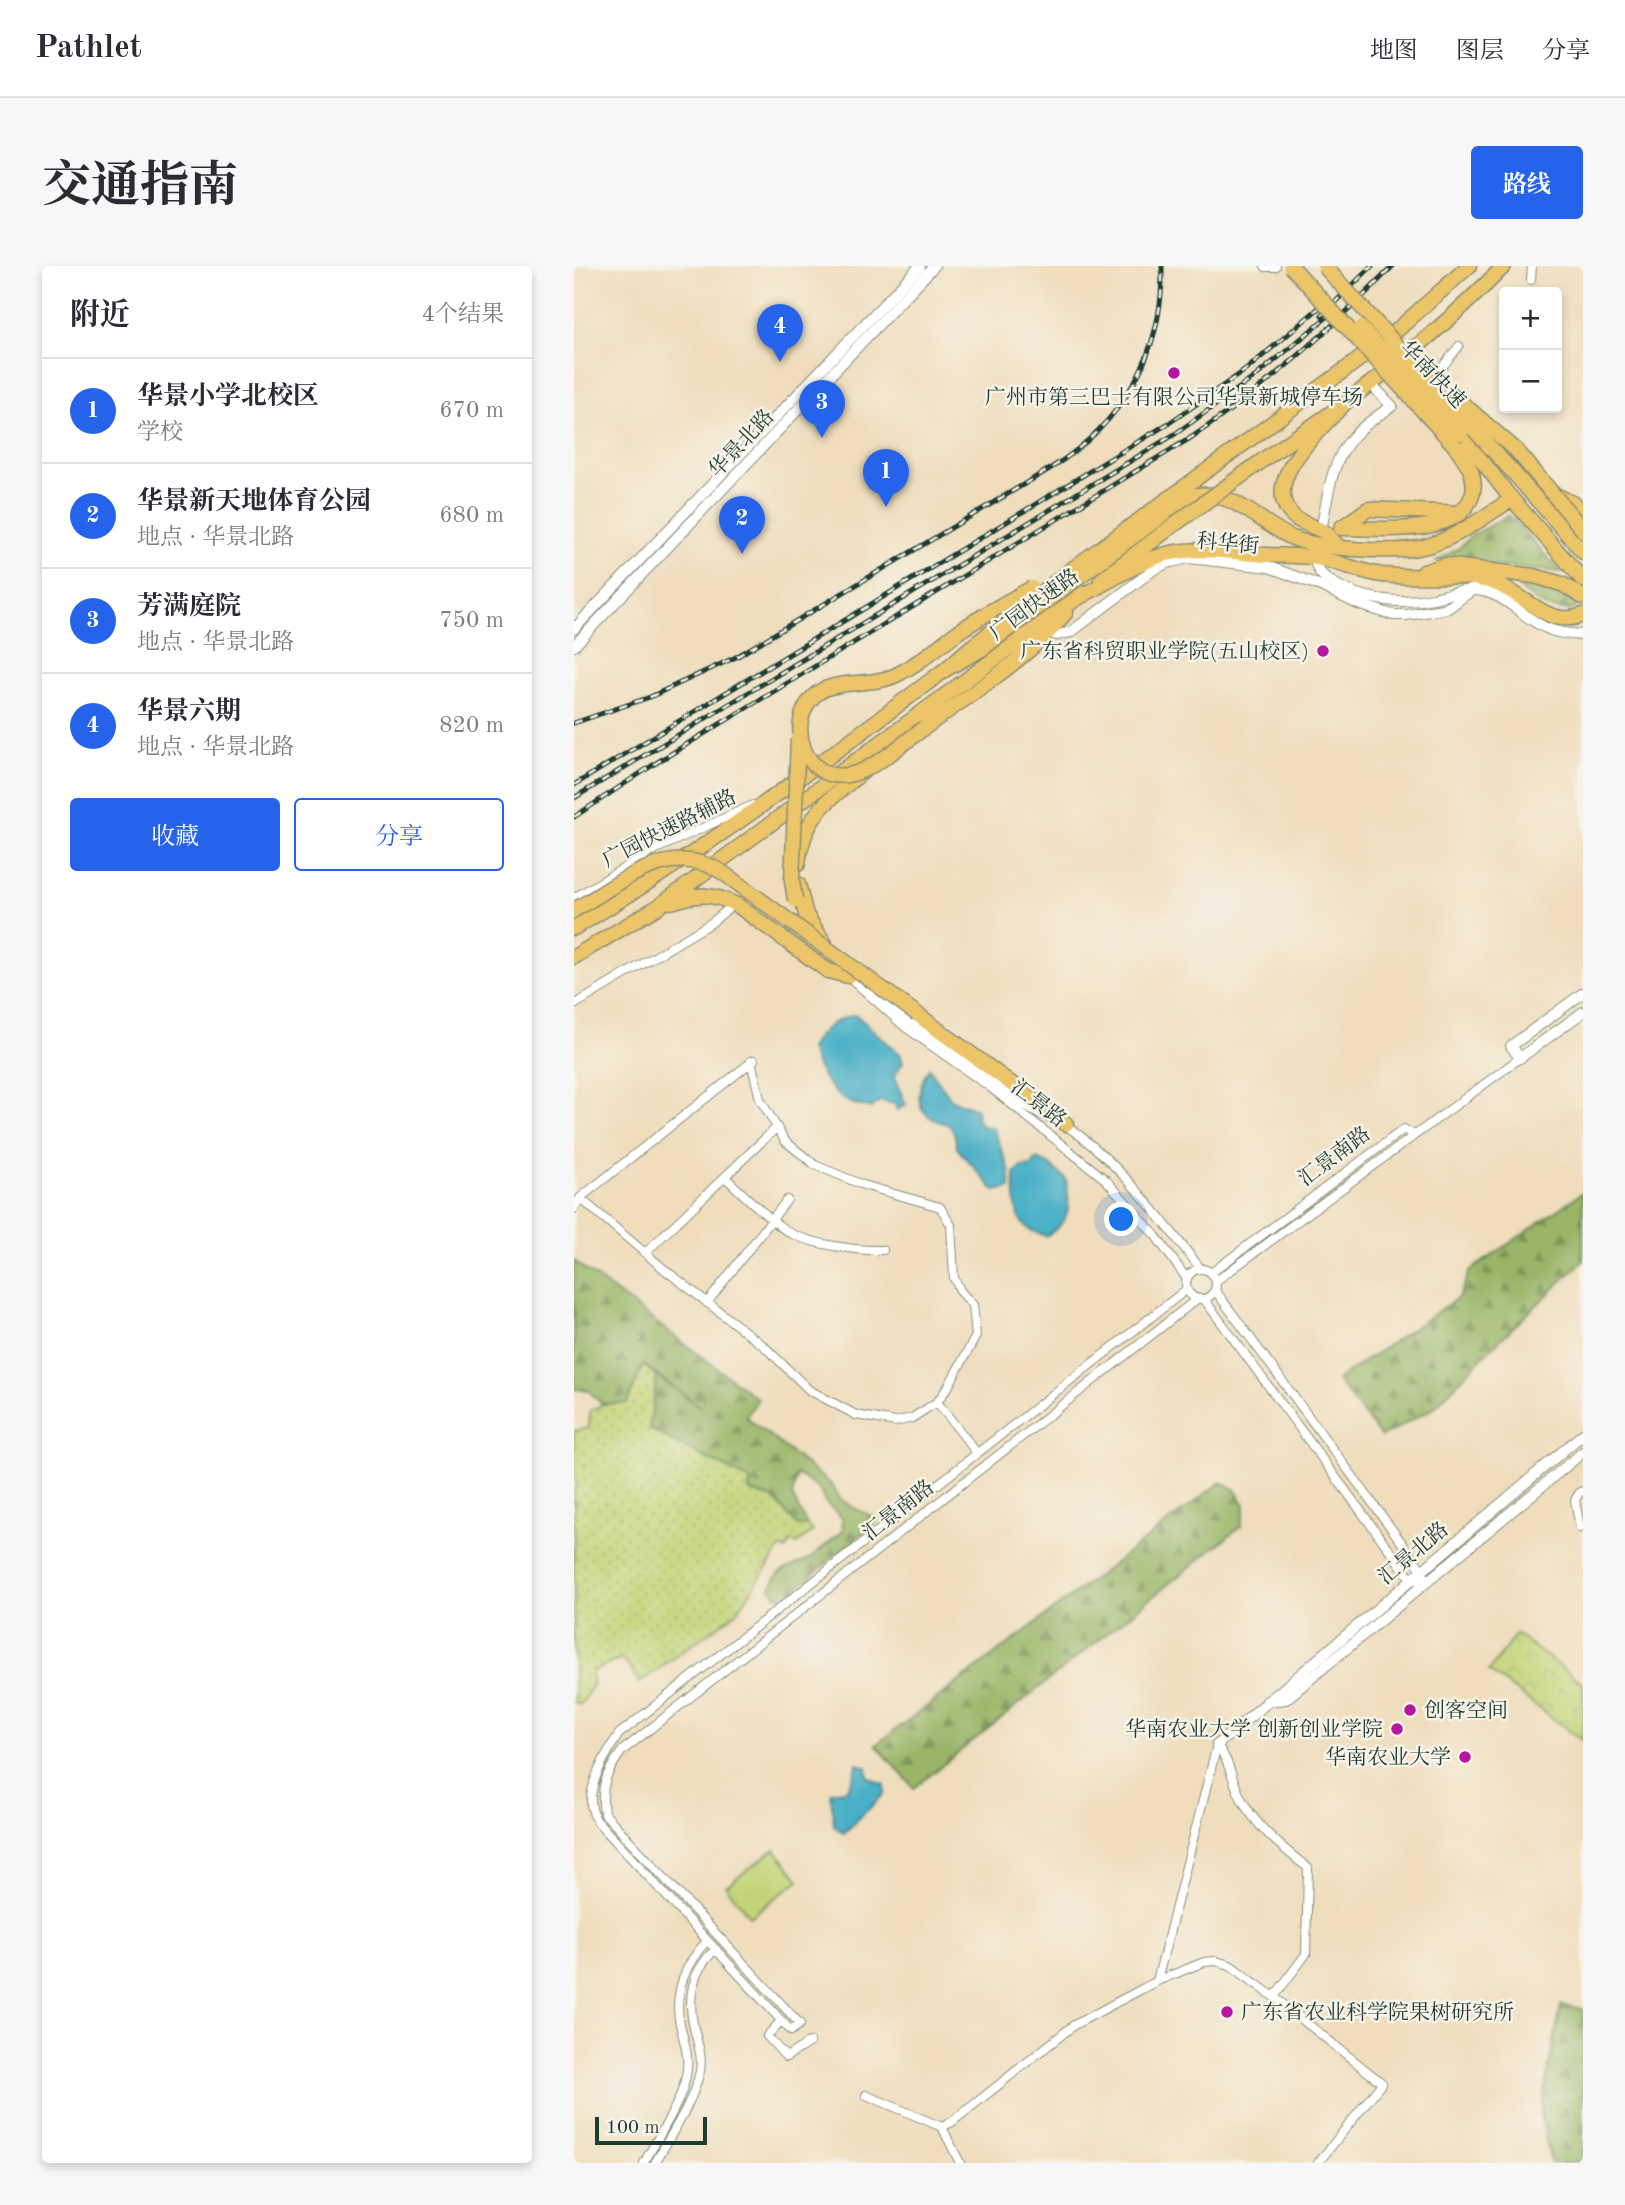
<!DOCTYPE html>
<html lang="zh">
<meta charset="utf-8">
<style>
body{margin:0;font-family:"Old Standard TT","Noto Serif SC",serif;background:#f7f7f7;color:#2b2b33}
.controls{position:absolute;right:21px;top:21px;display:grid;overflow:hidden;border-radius:7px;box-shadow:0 4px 10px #0003}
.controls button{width:63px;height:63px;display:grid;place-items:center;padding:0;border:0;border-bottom:2px solid #e1e1e2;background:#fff;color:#2b2b33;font:35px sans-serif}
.scale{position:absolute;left:21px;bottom:18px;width:112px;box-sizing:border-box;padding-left:7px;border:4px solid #1f3d34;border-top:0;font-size:19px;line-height:24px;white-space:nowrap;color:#1f3d34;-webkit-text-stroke:5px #f7f3e8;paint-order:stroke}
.you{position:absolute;left:548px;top:954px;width:24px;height:24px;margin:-18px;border:5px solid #fff;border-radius:50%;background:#1a73e8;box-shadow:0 0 0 10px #1a73e833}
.badge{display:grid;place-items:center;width:46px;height:46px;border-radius:50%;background:#2563eb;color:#fff;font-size:23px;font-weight:700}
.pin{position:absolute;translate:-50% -58px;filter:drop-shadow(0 2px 4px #0008)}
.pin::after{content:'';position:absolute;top:37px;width:24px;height:21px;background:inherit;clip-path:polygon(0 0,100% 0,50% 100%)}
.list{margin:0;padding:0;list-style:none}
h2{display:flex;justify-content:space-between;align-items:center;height:91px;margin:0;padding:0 28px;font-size:30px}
h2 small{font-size:23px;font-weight:400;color:#7c7c81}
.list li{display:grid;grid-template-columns:46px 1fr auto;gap:21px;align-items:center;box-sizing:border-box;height:105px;padding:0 28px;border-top:2px solid #e1e1e2}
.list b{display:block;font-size:26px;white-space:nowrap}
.list p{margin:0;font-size:23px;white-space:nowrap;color:#7c7c81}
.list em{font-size:23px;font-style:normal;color:#7c7c81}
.actions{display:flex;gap:14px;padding:21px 28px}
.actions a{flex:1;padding:16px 0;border:2px solid #2563eb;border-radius:7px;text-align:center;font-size:24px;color:#2563eb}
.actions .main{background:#2563eb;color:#fff}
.map{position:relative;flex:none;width:1009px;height:1897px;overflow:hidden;border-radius:7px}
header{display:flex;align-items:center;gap:42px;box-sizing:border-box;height:98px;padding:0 35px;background:#fff;border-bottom:2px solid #e1e1e2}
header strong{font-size:33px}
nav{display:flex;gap:38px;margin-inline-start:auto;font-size:24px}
.intro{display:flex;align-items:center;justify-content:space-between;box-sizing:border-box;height:168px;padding:0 42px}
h1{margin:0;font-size:49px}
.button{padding:18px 32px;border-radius:7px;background:#2563eb;color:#fff;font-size:24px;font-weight:700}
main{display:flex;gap:42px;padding:0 42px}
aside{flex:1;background:#fff;border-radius:7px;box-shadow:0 4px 10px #0003}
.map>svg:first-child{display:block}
</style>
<header>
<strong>Pathlet</strong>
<nav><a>地图</a><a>图层</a><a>分享</a></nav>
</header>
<div class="intro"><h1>交通指南</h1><a class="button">路线</a></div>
<main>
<aside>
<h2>附近<small>4个结果</small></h2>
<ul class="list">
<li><span class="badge">1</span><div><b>华景小学北校区</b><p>学校</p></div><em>670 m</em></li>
<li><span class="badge">2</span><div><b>华景新天地体育公园</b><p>地点 · 华景北路</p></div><em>680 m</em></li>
<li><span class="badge">3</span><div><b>芳满庭院</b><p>地点 · 华景北路</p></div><em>750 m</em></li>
<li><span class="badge">4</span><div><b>华景六期</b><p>地点 · 华景北路</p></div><em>820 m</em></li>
</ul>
<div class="actions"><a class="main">收藏</a><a>分享</a></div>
</aside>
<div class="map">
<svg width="1009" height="1897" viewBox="0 0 1009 1897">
<defs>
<pattern id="grass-dots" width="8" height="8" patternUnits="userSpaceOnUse" patternTransform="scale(1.75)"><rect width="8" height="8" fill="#c2d477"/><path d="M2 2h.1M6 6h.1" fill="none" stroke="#a6b768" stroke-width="1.8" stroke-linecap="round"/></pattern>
<pattern id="forest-firs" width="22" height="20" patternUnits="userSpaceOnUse" patternTransform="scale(1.75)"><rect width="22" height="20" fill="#99b668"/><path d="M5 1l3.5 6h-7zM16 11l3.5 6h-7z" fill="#7c9556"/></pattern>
<pattern id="park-crowns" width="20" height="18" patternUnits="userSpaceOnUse" patternTransform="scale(1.75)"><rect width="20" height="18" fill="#c2d477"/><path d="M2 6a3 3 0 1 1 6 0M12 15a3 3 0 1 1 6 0" fill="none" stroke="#a6b768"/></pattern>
</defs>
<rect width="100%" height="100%" fill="#f7f3e8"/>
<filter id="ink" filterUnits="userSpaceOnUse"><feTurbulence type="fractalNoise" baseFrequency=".0143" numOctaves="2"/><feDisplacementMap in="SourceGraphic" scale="14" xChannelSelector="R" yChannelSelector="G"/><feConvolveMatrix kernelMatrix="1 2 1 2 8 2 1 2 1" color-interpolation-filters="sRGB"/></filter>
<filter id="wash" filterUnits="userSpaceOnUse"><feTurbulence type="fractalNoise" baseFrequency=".00686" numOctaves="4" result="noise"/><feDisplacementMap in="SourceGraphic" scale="28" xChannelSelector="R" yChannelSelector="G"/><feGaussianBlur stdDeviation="1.57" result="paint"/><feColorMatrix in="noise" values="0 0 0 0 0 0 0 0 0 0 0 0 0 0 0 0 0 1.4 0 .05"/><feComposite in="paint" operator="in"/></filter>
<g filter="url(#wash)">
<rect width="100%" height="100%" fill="#efddbc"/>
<path fill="url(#grass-dots)" stroke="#708856" stroke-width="2" d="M69 1099 83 1111 76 1163 177 1214 175 1225 200 1233 224 1260 233 1259 239 1265 223 1278 217 1275 212 1284 207 1281 163 1346 65 1417 57 1402 47 1393 18 1405V1421L7 1438 0 1437V1224L3 1216 0 1213V1165L15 1162 16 1145 33 1136Z"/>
<path fill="url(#forest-firs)" stroke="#5c7a4e" stroke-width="2" d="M935 249 987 306 863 295 885 282 897 270Z
M935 313 987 321 1003 339 999 344C967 346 958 332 935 313Z
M1009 926V995L909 1090 860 1142 807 1171 763 1114 885 1031 896 1005Z
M0 995 184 1133 172 1151 259 1220C266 1240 287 1245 305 1253L212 1331 202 1330 196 1321 206 1306 235 1293 269 1265 268 1252 250 1235 246 1224 223 1208 218 1230 233 1259 224 1260 200 1233 175 1225 176 1214 75 1163 83 1111 126 1140 69 1099 53 1137 28 1138 14 1124 0 1123Z
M647 1216 661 1223 671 1239 667 1260 340 1522 302 1479Z
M987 1739 1009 1743V1897H977L966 1847Z"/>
<path fill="url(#park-crowns)" stroke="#708856" stroke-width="2" d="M942 1368 1009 1417V1475L915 1405Z"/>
<path fill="#c2d477" stroke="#708856" stroke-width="2" d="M201 1583 225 1614 176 1651 152 1620Z"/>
<path fill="#47afc6" stroke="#33767d" stroke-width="2" d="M282 749 326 788 329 796 320 811 332 839 323 844 321 838 306 835 297 842C290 840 281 839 275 836 255 827 243 802 236 783 246 764 261 752 282 749Z
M355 802 378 834 403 843 402 852 408 860 419 862 436 906V922L421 925 383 882 380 866 374 858C341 851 339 829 355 802Z
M462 893 473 897 492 913C496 941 498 954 472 970 467 968 460 966 455 963 439 953 440 924 441 907L447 901 458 900Z
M283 1498 293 1501 294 1511 311 1519V1527L270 1567 260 1560 257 1526 273 1523 280 1511Z"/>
</g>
<g filter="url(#ink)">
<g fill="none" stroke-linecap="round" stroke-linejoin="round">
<g stroke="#878d78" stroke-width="10">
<path id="minor" d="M957 14 958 0
M851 115 865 105 885 80
M0 632 80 584 179 539
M274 710 331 761 417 822 532 914 581 969 613 1013
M300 724C334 759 376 785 416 814 435 827 453 843 475 852
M0 739 137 657 160 638
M490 858C546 896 585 951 627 1003
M151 911C167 926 200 959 218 968 242 979 283 985 309 984
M6 932 90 1003 191 1081 235 1124 282 1149 321 1156 338 1152 363 1136 374 1121 402 1070 399 1039 387 1026 380 1012 377 959 366 941 289 919 241 899 211 875 186 833 177 795
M0 943 6 932 180 794
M71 987 203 861
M612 1018a15 15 0 1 1 30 0a15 15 0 1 1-30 0Z
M637 1007 830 863 840 869
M642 1015 946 792
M613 1023 45 1468C33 1486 16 1515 17 1537 17 1542 20 1549 22 1554L217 1765 226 1758 30 1547C26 1520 32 1507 48 1485L623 1033
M641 1024 848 1304 853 1317
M630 1033 837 1313 853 1317
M133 1037 213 934
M363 1136 403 1187
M1006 1262 1001 1234 1006 1226 1009 1225
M643 1479C656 1495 658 1516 668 1534 684 1563 709 1582 734 1602L732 1688 700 1731
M583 1715 643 1479
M207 1755 193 1770 212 1791 236 1776
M292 1829 368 1861
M368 1861 378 1856 500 1759 583 1715 630 1696 642 1695 656 1699 700 1731 808 1817 744 1897
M368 1861 386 1897
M70 1897C83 1872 107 1838 112 1810 116 1791 110 1776 106 1758 99 1727 112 1696 133 1675
M81 1897C97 1868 119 1837 126 1805 129 1790 123 1776 120 1762 113 1732 118 1704 142 1683"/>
</g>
<g stroke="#878d78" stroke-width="12">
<path id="tertiary" d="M692 0H701
M748 259C754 229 757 195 779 171 789 159 805 149 818 140L796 117
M742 298C744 307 751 312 759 317 787 334 826 339 859 332 873 329 886 324 901 324 931 325 950 355 977 364 987 368 998 368 1009 369
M0 363 346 0
M474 367 484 369 497 366 579 304 593 297 615 292 695 301 747 320 784 338 819 349H832L874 342 898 324
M0 380 360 0
M1009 727 937 780 946 792 1009 746
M693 1435 712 1433 1009 1186
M643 1479 1009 1168"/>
</g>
<g stroke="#878d78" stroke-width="17">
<path id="trunk" d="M685 197C712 177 741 159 768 139 825 97 881 51 930 0
M527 314 601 258
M350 462C396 428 458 390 492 346
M224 598C229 549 256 533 291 504
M224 618 232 649 251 678
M97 636C125 627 137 627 163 639L254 705 274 710
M0 662C131 585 251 494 372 403L395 383 501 301 813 73 895 0
M0 691 85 640 510 327
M343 748 492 858"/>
</g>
<g stroke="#878d78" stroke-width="17">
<path id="motorway" d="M887 167 932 226 1009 314
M938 205 1009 286
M980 228 1000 238 1009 247
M767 262 794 243 887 247
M770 262C806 262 882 272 898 230 904 211 893 196 882 181
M764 280C760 276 757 272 753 268 743 260 729 259 720 251 683 218 746 164 768 140
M850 306 871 299 960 310 988 318 1009 331
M502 333C527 320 567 294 593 288 624 280 661 287 694 289 711 290 730 289 747 293 768 297 787 306 808 309 844 313 879 306 914 315 949 324 972 364 1009 349
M372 403 406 384 591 247C599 242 606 236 614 232 652 216 688 260 721 273 749 283 819 288 849 281 880 274 907 252 934 236"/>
</g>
<use href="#minor" stroke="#fff" stroke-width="8"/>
<use href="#tertiary" stroke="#fff" stroke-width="10"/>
<use href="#trunk" stroke="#edc569" stroke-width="14"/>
<use href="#motorway" stroke="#edc569" stroke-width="14"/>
<g stroke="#1f3d34" stroke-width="5">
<path id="rail" d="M748 49 798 0
M0 457 76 431 162 391 477 202C549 157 590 86 588 0
M0 519 595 157 673 103 752 36
M0 532 601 168 682 110 759 46
M0 551 82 497 618 171C692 121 757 64 819 0"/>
</g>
<use href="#rail" stroke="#f7f3e8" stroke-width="2.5" stroke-dasharray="8" stroke-linecap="butt"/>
<g stroke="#878d78" stroke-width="17" stroke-linecap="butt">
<path id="trunk-bridge" d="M601 258 685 197
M350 462C329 477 299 505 274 509 230 516 212 458 239 431 257 412 296 421 320 410 342 400 362 382 381 368 406 351 432 336 458 322
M221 634 218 615 224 473
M0 644C46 618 94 573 148 606L343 748"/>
</g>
<g stroke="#878d78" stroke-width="17" stroke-linecap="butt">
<path id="motorway-bridge" d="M717 0 882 181
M750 0 938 205
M787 62 887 167
M874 125 943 185 1009 264"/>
</g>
<use href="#trunk-bridge" stroke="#edc569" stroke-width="14"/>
<use href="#motorway-bridge" stroke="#edc569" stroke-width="14"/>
</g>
</g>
<g fill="#b5179e" stroke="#f7f3e8" stroke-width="2.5">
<circle cx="600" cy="107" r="7"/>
<circle cx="749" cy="385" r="7"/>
<circle cx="836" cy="1444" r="7"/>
<circle cx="823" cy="1463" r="7"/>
<circle cx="891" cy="1491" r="7"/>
<circle cx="653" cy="1746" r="7"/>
</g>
<g text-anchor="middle" stroke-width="5" stroke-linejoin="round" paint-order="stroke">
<g font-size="21" fill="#1f3d34" stroke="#f7f3e8">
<text transform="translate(859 108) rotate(46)" y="7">华南快速</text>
<text transform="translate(167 177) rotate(-47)" y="7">华景北路</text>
<text transform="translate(654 277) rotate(5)" y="7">科华街</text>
<text transform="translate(460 338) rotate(-36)" y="7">广园快速路</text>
<text transform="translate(95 562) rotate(-27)" y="7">广园快速路辅路</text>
<text transform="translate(465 837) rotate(38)" y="7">汇景路</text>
<text transform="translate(760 890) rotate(-37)" y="7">汇景南路</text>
<text transform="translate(324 1244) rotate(-38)" y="7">汇景南路</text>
<text transform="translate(839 1287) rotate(-40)" y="7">汇景北路</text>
</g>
<g font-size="21" fill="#1f3d34" stroke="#f7f3e8" text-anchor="end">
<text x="600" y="138" text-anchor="middle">广州市第三巴士有限公司华景新城停车场</text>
<text x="735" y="392">广东省科贸职业学院(五山校区)</text>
<text x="850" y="1451" text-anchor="start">创客空间</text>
<text x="809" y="1470">华南农业大学 创新创业学院</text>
<text x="877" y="1498">华南农业大学</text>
<text x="667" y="1753" text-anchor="start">广东省农业科学院果树研究所</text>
</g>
</g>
</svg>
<div class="controls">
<button>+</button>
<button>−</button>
</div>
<div class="scale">100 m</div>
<div class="you"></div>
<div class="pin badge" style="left:312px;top:241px">1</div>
<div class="pin badge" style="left:168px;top:288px">2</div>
<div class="pin badge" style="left:248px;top:172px">3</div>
<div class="pin badge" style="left:206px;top:96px">4</div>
</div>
</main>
